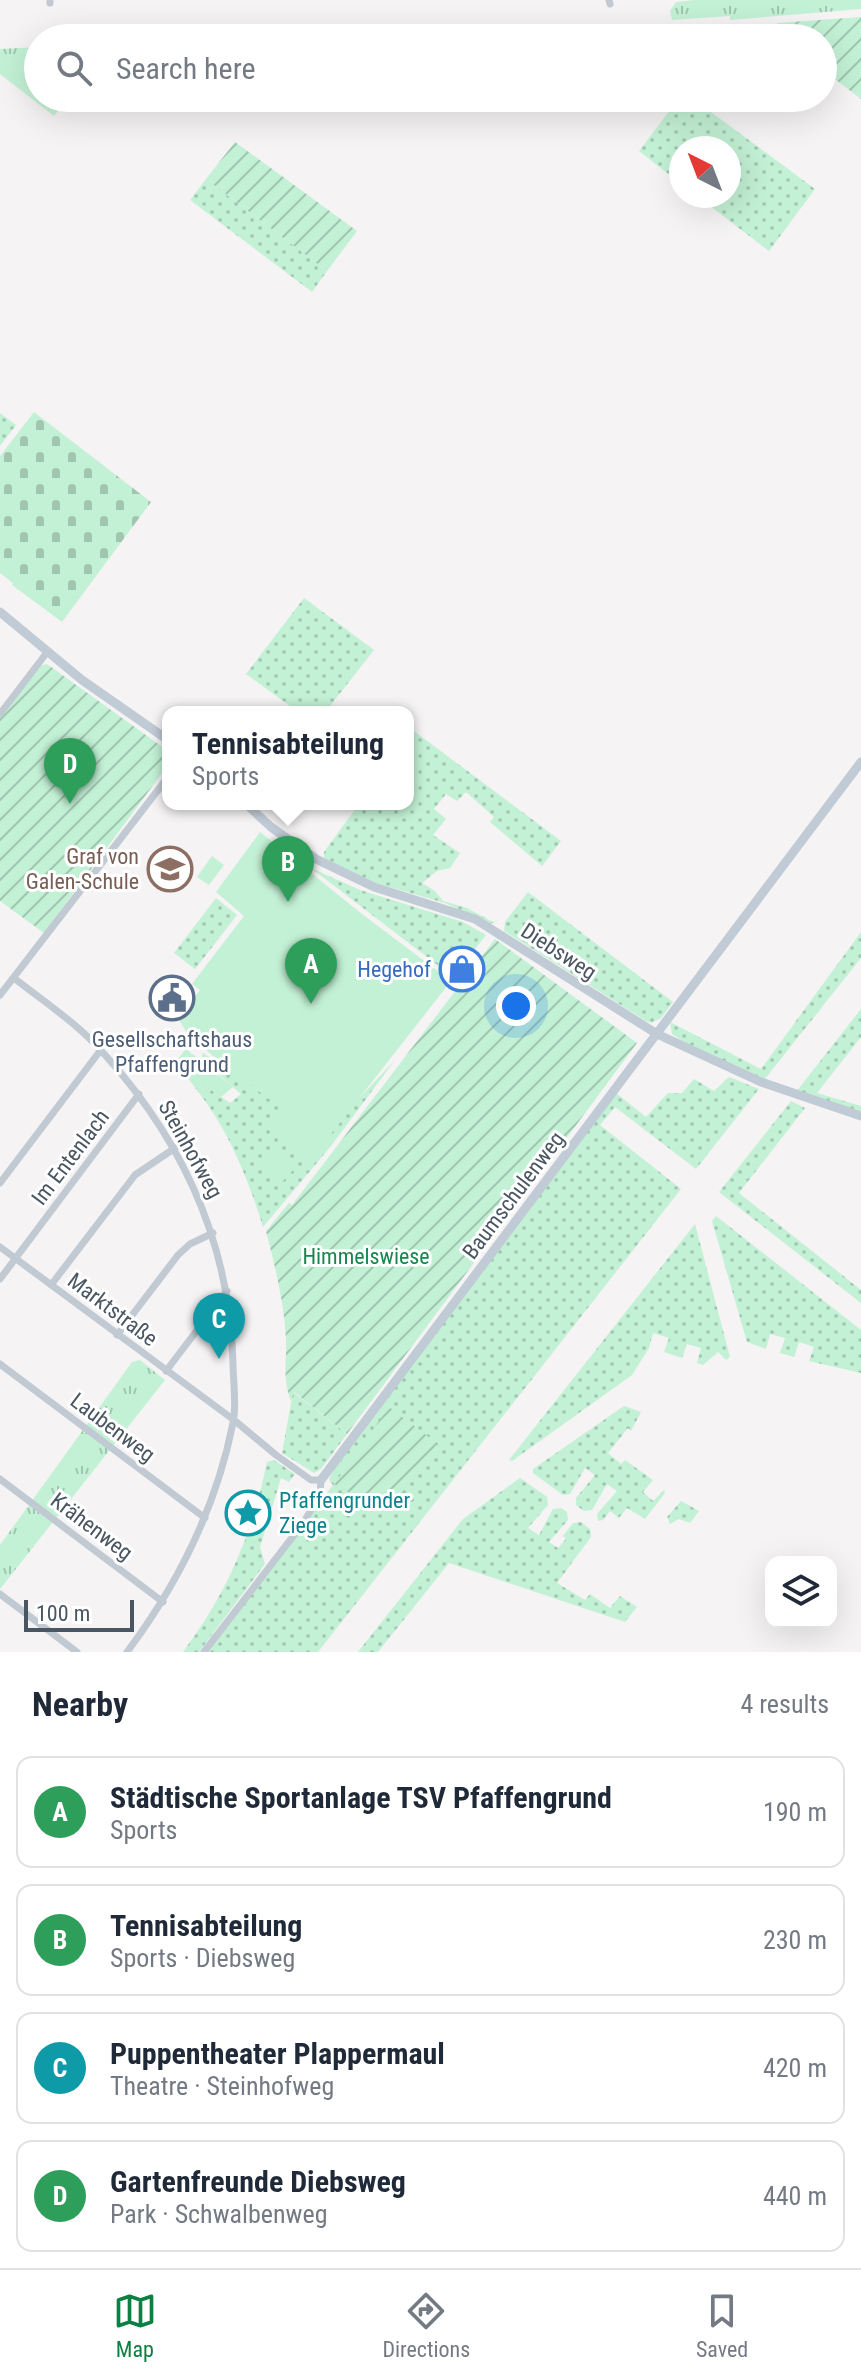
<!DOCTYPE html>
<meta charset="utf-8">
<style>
body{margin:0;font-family:"Roboto Condensed",sans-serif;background:#f6f6f7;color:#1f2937}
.controls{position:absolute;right:24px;bottom:24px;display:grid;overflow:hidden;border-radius:16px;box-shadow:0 8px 32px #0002}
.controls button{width:72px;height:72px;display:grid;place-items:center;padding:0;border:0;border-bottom:2px solid #e0e1e3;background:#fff;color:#1f2937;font:40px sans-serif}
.compass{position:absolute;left:669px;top:136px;width:72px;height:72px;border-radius:50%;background:#fff;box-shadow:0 8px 32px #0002;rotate:318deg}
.scale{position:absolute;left:24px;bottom:20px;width:110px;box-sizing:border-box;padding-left:8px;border:4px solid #4a5661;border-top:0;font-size:22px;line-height:28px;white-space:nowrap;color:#4a5661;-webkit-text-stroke:6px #fff;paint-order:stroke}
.you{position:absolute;left:516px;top:1006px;width:28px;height:28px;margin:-20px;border:6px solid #fff;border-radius:50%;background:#1a73e8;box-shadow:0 0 0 12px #1a73e833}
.badge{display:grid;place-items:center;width:52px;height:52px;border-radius:50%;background:#0b8043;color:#fff;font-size:26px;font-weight:700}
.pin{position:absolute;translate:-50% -66px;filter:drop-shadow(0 2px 4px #0008)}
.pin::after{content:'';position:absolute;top:42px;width:28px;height:24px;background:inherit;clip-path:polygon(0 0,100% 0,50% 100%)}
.popup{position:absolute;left:162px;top:706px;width:252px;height:104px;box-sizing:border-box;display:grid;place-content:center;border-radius:16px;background:#fff;filter:drop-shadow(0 2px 6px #0005);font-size:26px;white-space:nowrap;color:#747a83}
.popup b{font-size:30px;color:#1f2937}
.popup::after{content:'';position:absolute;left:50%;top:100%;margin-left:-16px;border:16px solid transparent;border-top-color:#fff}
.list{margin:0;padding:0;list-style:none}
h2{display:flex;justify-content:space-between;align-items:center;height:104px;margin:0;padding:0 32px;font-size:34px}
h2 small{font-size:26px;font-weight:400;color:#747a83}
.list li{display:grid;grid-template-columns:52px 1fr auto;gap:24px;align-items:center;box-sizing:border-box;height:112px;margin:0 16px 16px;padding:0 16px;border:2px solid #e0e1e3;border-radius:16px}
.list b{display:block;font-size:30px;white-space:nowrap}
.list p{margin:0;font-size:26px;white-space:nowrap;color:#747a83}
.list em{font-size:26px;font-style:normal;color:#747a83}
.icon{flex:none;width:44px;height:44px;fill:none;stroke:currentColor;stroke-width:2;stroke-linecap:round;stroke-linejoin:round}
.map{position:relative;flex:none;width:861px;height:1652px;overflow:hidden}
.search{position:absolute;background:#fff;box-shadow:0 8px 32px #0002;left:24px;right:24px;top:24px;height:88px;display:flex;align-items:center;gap:20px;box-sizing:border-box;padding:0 28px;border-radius:44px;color:#747a83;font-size:30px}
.sheet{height:616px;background:#fff}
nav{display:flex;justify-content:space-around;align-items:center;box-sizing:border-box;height:112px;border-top:2px solid #e0e1e3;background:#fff;font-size:22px;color:#747a83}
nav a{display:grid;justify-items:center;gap:4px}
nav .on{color:#0b8043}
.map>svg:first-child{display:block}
</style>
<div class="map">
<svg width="861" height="1652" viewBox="0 0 861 1652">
<defs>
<pattern id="grass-dots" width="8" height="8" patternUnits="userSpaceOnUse" patternTransform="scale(2)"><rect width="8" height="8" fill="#c3f1d5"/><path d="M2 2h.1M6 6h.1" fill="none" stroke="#a0c6b0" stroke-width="1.8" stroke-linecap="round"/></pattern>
<pattern id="cemetery-stones" width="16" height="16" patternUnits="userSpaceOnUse" patternTransform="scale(2)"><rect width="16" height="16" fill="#c3f1d5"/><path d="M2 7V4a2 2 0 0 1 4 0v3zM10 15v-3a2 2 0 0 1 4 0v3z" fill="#a0c6b0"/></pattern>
<pattern id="park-tufts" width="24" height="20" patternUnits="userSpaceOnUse" patternTransform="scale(2)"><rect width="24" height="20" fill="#c3f1d5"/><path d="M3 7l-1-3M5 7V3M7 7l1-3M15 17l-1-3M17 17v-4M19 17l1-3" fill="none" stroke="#a0c6b0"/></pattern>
<pattern id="garden-furrows" width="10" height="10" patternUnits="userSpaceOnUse" patternTransform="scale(2)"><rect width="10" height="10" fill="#c3f1d5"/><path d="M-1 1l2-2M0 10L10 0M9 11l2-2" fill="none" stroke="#a0c6b0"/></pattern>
</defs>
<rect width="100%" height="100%" fill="#f5f3f3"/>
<path fill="url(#grass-dots)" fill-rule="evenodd" d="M679 98H692L815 189 769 251 697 196H729V148H681V184L639 151Z
M206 179 327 271 312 292 190 200Z
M0 413 16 425 0 446Z
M304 598 374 650 326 711 290 706 246 674Z
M414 731 561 841 542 866 490 822 494 817 466 792 457 801 446 794 434 809 446 819 433 835 460 853 450 868 437 871 422 883 435 891 443 901 467 908 493 922 500 920 490 924 445 903 369 881 324 859V852L359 804H408V739Z
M311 868 360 890 463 922 486 935 453 977Z
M528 892 673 1002 661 1018 651 1023 646 1021 504 931 505 922Z
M216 898 237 915 195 969 174 953Z
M861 932V958L764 1080 693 1048 672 1034 670 1022 761 1069Z
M861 1009V1037L817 1093 861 1106V1112L796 1092Z
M203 1053 225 1067 233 1058 349 1109 395 1060 331 1146 263 1227C249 1180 227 1127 196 1089L204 1085 230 1103 241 1094 201 1059ZM285 1109 311 1161 269 1129Z
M729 1077 759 1089 696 1169 615 1107 600 1125 681 1189 318 1652H208L333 1485 329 1480 333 1470 616 1093 646 1117 668 1093H682L694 1079 714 1091Z
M791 1101 805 1108 739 1193 861 1290V1303L719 1192Z
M716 1216 861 1330V1373L809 1361 814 1347 799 1342 794 1357 780 1353 785 1338 770 1334 766 1349 747 1342 712 1221Z
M695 1224 730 1357 726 1360 718 1352 703 1365 697 1363 701 1348 687 1344 682 1358 664 1352 669 1338 653 1333 649 1348 632 1375 512 1461 509 1460Z
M293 1392 347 1434 321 1469 314 1473 282 1453Z
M624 1406 641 1412 631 1431 628 1428 608 1453 621 1464 625 1460 653 1480 643 1492 653 1501 664 1490 665 1493 645 1519 627 1508 619 1518 610 1511 603 1520 598 1521 597 1514 617 1491 607 1484 592 1510 584 1511 576 1505V1498L595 1475 585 1468 570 1494 563 1495 533 1473V1469Z
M274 1460 295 1474 289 1482 281 1478 260 1547 265 1564 199 1652H183C227 1593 252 1535 267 1462Z
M520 1478 547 1497 548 1505 528 1528 539 1535 553 1509 561 1508 567 1512 568 1520 549 1542 558 1548 566 1539 563 1536 573 1523 581 1522 590 1529 591 1537 557 1583 585 1600 590 1594 610 1608 620 1596 637 1607 625 1622 449 1563 378 1652H358L463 1519Z
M681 1501 699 1511 690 1523 679 1519 670 1524 667 1517Z"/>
<path fill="url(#cemetery-stones)" d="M34 412 151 502 62 622 12 585 13 583 0 573V456Z"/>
<path fill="url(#park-tufts)" d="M694 0H861V9L730 20V16L672 20 670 11 676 2Z
M413 24 423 31 422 36 357 37 368 26Z
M38 47V98H68L54 116 0 74V49Z
M186 1049 233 1087 221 1097 204 1085 196 1089 176 1061Z
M140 1360 165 1380 0 1589V1545L132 1362Z"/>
<path fill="url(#garden-furrows)" d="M861 17V99L823 70V38H780L775 34 778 23Z
M715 31 719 35 716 38H627Z
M235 142 357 231 327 271 206 179Z
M47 664 168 751V765L44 933 0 901V718L39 666Z
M495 939 637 1043 347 1434 294 1392 291 1401C282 1377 287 1363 286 1338 284 1302 275 1266 266 1231L289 1203 292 1205Z
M389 1407 438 1444 383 1512 334 1484Z"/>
<path fill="#c3f1d5" d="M260 832 362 914 451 981 310 1161 269 1129 283 1110 190 1038 178 1018 200 990 192 984 244 916 216 892Z
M212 856 224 865 209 885 197 877Z
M272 1148 295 1168 283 1181 260 1162Z"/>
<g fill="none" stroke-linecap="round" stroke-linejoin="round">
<path stroke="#c1cad2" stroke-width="7" d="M50 0V3
M609 0 610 4
M0 714 48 651
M14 978C39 998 67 1016 90 1039 177 1128 230 1237 233 1363 233 1382 237 1404 233 1423 216 1508 178 1584 127 1652
M0 995 168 777
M0 1183 100 1051
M0 1247 234 1420 276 1455 311 1480H321L320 1494 304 1522 204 1652
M0 1279 139 1094
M51 1285 135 1175 175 1148
M117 1335 178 1255 190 1244 213 1233
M0 1364 205 1518
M166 1371 227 1291
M0 1479 163 1602
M0 1594 77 1652"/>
<path stroke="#c1cbd6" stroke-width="9" d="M0 612 82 680 168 740
M246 804 271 827 316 859 374 887 475 919 657 1034 761 1082 861 1116
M321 1480 861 762"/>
</g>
<defs>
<g id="school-ring" transform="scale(2.3)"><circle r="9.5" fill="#fff" stroke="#8d6e63" stroke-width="1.5"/><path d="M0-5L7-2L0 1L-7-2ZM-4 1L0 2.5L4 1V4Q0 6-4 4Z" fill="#8d6e63"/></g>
<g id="shop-ring" transform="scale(2.3)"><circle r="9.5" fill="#fff" stroke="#3f7fe0" stroke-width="1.5"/><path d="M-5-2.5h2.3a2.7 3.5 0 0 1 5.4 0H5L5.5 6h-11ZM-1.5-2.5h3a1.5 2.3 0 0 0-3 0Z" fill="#3f7fe0"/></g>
<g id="civic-ring" transform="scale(2.3)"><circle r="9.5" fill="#fff" stroke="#5c6f8a" stroke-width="1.5"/><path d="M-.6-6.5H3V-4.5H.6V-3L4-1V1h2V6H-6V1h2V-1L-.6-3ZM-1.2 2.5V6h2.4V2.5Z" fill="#5c6f8a"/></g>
<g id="sight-ring" transform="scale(2.3)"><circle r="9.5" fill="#fff" stroke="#0f9aa8" stroke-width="1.5"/><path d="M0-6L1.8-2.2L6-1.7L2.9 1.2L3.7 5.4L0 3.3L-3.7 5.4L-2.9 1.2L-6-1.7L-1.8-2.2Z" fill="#0f9aa8"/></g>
</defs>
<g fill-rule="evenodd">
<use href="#school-ring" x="170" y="869"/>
<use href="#shop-ring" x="462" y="969"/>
<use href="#civic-ring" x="172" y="998"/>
<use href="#sight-ring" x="248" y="1513"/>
</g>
<g text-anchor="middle" stroke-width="6" stroke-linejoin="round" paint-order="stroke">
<g font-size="22" fill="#785e54" stroke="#fff" text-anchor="end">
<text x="139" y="864">Graf von<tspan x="139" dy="25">Galen-Schule</tspan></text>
</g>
<g font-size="22" fill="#4a5661" stroke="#fff">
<text transform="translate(559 951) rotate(33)" y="8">Diebsweg</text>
<text transform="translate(191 1149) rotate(61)" y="8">Steinhofweg</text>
<text transform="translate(70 1157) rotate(-53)" y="8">Im Entenlach</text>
<text transform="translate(513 1195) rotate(-53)" y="8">Baumschulenweg</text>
<text transform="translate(113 1309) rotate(37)" y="8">Marktstraße</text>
<text transform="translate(113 1427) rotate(37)" y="8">Laubenweg</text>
<text transform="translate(92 1526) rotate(37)" y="8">Krähenweg</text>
</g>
<g font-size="22" fill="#366cbe" stroke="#fff" text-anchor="end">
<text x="431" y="977">Hegehof</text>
</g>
<g font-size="22" fill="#4e5e75" stroke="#fff">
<text x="172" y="1047">Gesellschaftshaus<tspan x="172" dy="25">Pfaffengrund</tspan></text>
</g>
<g font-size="22" fill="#17864f" stroke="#fff">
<text x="366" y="1264">Himmelswiese</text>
</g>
<g font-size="22" fill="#0d838f" stroke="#fff" text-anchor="start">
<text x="279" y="1508">Pfaffengrunder<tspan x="279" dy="25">Ziege</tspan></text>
</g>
</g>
</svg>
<div class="controls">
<button><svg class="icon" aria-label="layers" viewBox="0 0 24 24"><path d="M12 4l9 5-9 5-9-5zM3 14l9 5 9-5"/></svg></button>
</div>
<svg class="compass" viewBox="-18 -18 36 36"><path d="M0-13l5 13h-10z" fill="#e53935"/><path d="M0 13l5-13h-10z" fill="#747a83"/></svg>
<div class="scale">100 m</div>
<div class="you"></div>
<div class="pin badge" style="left:311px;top:1004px;background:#2e9e5b">A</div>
<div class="pin badge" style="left:288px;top:902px;background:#2e9e5b">B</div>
<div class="popup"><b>Tennisabteilung</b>Sports</div>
<div class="pin badge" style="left:219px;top:1359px;background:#0f9aa8">C</div>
<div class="pin badge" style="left:70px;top:804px;background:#2e9e5b">D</div>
<div class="search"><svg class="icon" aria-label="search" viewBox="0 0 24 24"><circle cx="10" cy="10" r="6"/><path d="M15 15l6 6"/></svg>Search here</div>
</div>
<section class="sheet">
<h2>Nearby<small>4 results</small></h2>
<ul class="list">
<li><span class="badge" style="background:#2e9e5b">A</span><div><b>Städtische Sportanlage TSV Pfaffengrund</b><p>Sports</p></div><em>190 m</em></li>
<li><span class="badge" style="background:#2e9e5b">B</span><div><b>Tennisabteilung</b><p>Sports · Diebsweg</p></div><em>230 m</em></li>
<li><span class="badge" style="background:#0f9aa8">C</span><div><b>Puppentheater Plappermaul</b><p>Theatre · Steinhofweg</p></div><em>420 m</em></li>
<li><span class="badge" style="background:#2e9e5b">D</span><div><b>Gartenfreunde Diebsweg</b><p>Park · Schwalbenweg</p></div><em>440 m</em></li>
</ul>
</section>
<nav>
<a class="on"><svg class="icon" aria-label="map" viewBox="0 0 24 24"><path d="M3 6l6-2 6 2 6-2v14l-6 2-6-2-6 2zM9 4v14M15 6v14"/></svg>Map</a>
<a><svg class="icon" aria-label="directions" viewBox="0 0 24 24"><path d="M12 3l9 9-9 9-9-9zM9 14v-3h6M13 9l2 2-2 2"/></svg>Directions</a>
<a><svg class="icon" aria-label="saved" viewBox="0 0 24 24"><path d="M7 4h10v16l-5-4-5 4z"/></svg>Saved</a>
</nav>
